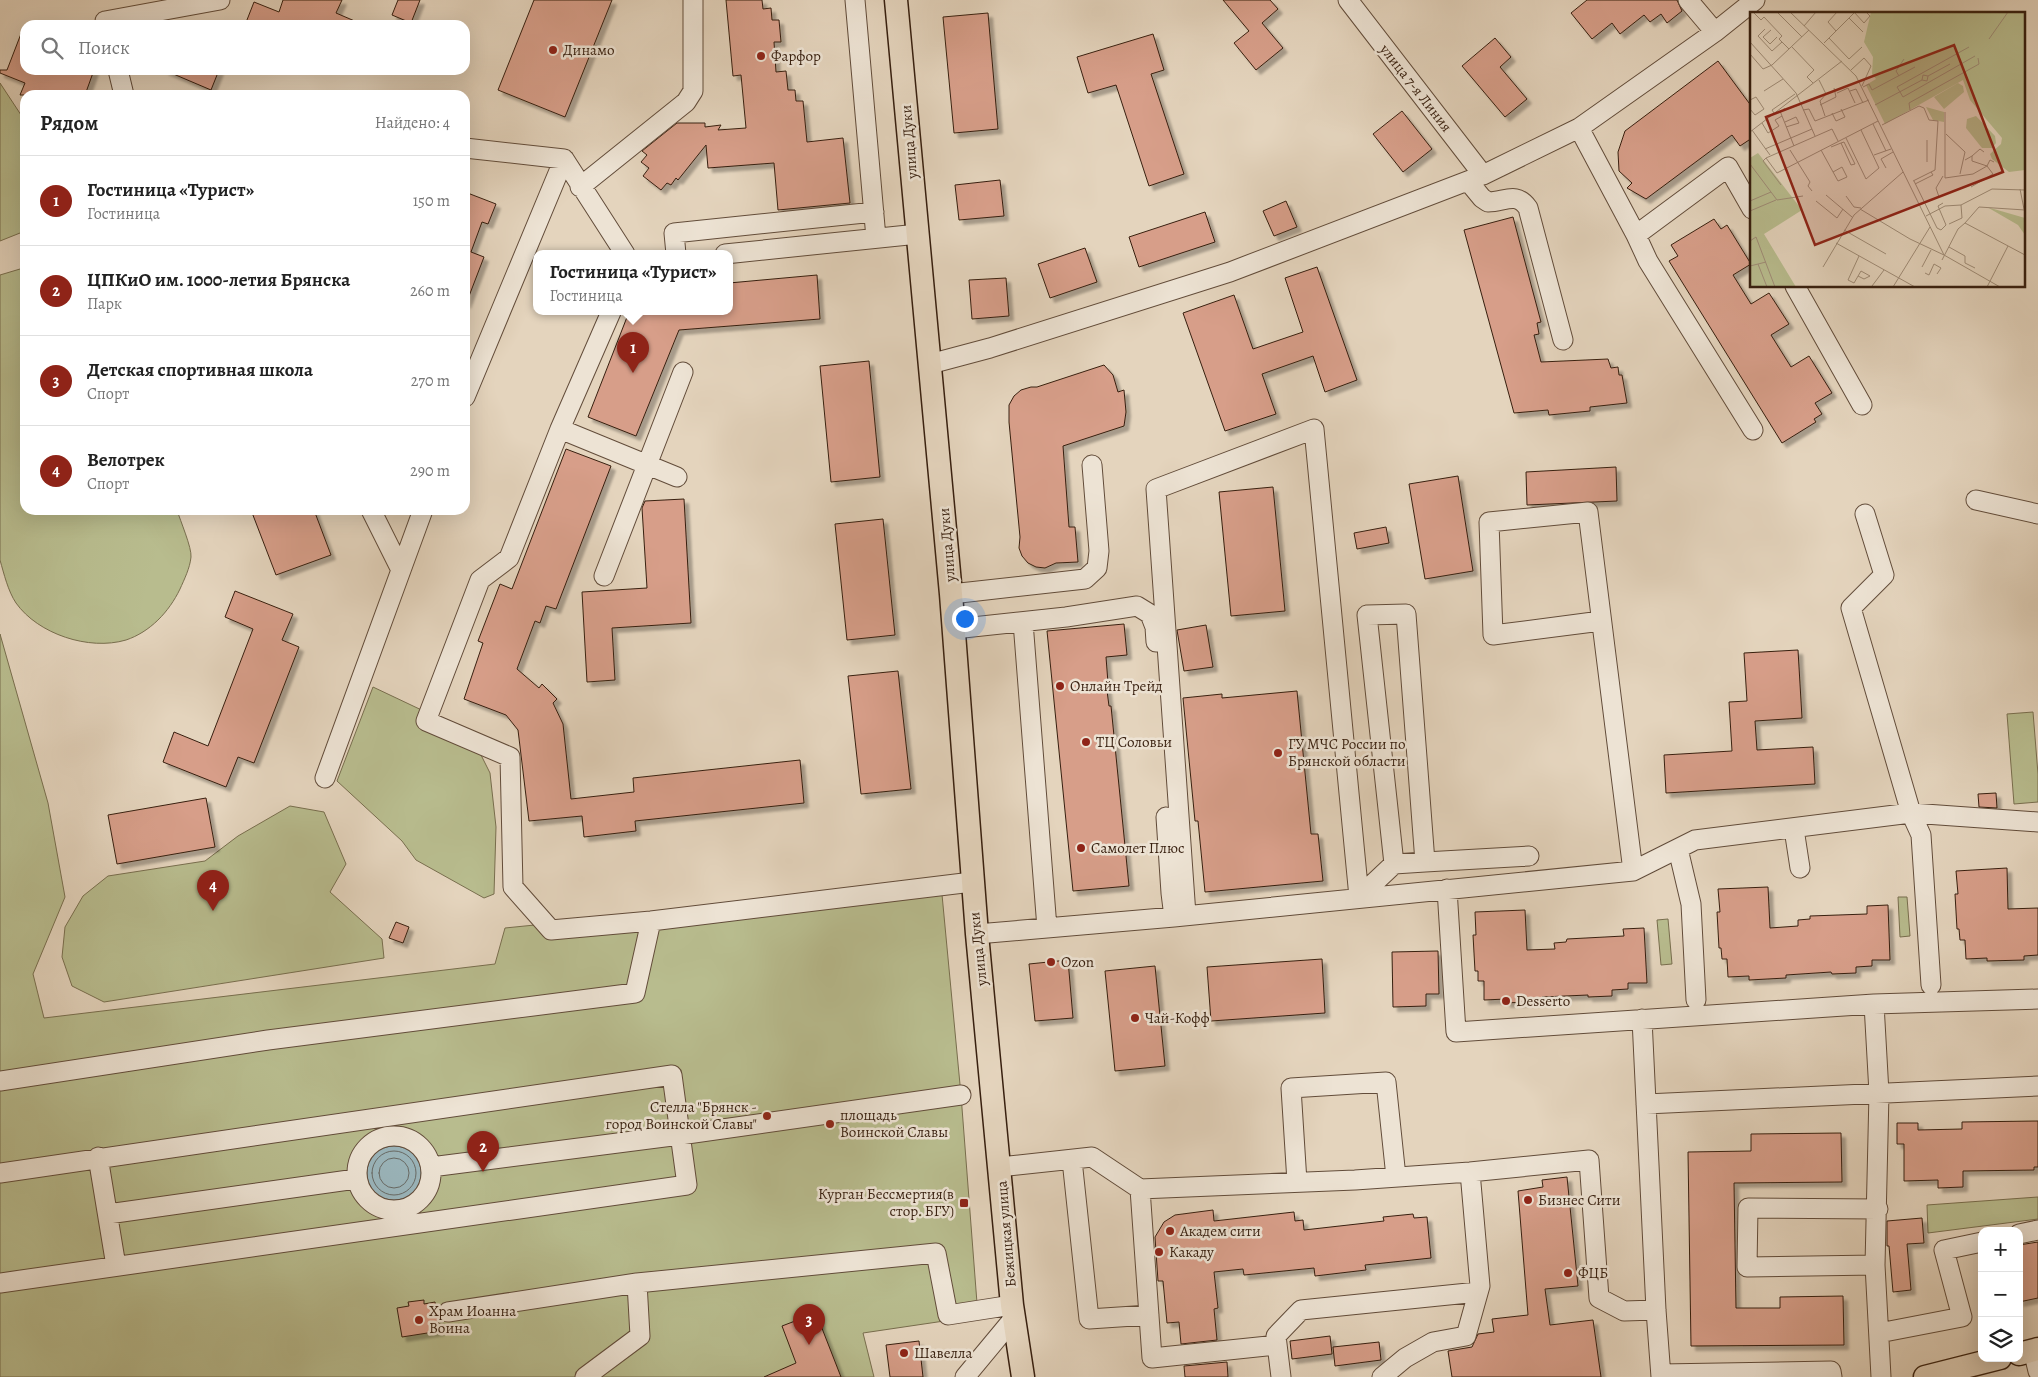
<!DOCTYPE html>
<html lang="ru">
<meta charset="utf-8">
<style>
body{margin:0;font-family:Alegreya,serif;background:#f6f6f6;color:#222}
.controls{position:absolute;right:15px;bottom:15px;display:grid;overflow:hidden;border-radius:10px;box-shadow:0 5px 20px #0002}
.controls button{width:45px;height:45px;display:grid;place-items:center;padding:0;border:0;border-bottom:1px solid #e0e0e0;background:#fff;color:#222;font:25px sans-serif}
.you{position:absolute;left:964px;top:618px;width:18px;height:18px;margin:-12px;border:4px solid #fff;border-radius:50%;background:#1a73e8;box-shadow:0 0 0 8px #1a73e833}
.badge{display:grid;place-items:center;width:32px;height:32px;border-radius:50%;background:#8f2418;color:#fff;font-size:16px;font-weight:700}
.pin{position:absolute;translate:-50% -41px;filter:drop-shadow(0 1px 2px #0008)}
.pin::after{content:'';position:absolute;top:26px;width:18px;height:15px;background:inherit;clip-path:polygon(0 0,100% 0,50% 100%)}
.popup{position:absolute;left:533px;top:250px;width:200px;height:65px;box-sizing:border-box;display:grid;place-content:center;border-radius:10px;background:#fff;filter:drop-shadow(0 1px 4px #0005);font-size:16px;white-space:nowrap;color:#767676}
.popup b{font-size:19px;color:#222}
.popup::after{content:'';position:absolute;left:50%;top:100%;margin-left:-10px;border:10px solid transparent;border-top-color:#fff}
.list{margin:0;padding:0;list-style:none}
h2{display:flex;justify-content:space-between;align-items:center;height:65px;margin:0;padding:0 20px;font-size:21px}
h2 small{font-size:16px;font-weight:400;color:#767676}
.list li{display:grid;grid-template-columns:32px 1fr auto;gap:15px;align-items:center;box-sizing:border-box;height:90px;padding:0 20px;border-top:1px solid #e0e0e0}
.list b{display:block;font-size:19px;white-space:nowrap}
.list p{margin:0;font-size:16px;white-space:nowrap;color:#767676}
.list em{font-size:16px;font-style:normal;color:#767676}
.icon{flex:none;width:28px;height:28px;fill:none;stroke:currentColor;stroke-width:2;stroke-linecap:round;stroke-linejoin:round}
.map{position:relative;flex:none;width:2038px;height:1377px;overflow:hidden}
.search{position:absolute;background:#fff;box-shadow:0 5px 20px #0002;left:20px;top:20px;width:450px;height:55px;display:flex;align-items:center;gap:12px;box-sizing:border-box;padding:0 18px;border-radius:15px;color:#767676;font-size:19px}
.panel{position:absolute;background:#fff;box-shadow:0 5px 20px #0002;left:20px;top:90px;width:450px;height:425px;border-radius:15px}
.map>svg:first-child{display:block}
</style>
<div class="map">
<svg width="2038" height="1377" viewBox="0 0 2038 1377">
<defs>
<filter id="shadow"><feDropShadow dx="4.5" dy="4.5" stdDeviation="1" flood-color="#0004"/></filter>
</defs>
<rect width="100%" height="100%" fill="#e4d4bd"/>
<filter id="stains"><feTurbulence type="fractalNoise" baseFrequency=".004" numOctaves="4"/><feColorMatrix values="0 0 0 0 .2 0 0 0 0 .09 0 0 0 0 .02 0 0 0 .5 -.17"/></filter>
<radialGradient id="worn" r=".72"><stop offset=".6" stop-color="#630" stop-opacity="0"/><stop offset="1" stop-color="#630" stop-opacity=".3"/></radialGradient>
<path fill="#b8bc8e" stroke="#786e4e" d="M0 83 25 121V231L0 241Z
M20 269H25V510H177C180 520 192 548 191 557 190 568 184 580 180 589 169 612 150 632 126 640 89 651 38 634 16 603 8 591 4 574 0 560V275Z
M0 634 48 803 65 897 33 974 44 1018 495 964 505 928 941 884 961 1095 978 1316 863 1333 874 1377H0Z
M373 687 449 723 475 743 490 773 496 827 494 894 484 898 416 860 402 841 337 781Z
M2033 712 2038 774V802L2014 804 2007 714Z
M290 806 324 812 346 864 330 892 382 939 384 958 104 1002 72 986 62 957 65 927 83 896 108 876 205 861 238 836Z
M1898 897H1907L1910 936 1900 937Z
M1668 919 1672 964 1661 965 1657 920Z
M2038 1197V1219L1928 1233 1927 1205Z"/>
<path fill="#9ab5bb" stroke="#727976" d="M367 1173a27 27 0 1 1 54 0a27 27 0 1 1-54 0Z"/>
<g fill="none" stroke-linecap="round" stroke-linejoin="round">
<path stroke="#686a65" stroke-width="1" d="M372 1173a22 22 0 1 1 44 0a22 22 0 1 1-44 0Z
M379 1173a15 15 0 1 1 30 0a15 15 0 1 1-30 0Z"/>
</g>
<path fill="#d79e89" stroke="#371f0f" filter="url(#shadow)" d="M283 0H342L336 13 364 25H245L254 2 279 12Z
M398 0H420L411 23 392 15Z
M534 0H612L565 117 498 90Z
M726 0H762L763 9 771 8 772 20H779L781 42H774L776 72 786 71 788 90H795L796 101H803L807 142 843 138 850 203 778 210 774 163 708 168 706 145 678 180 676 178 671 185 667 183 661 190 643 176 649 168 641 162 647 155 642 151 677 123H705V127L721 125 718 130 746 128 741 75 733 76Z
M1223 0H1270L1278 9 1262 23 1283 48 1256 70 1234 43 1249 31Z
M1587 0H1677L1682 11 1667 23 1661 14 1650 22 1644 15 1620 34 1612 23 1592 39 1571 13Z
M988 13 998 129 954 133 943 17Z
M24 26 25 70H94L85 95H20L25 83 0 73V70H7Z
M1153 34 1164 70 1151 74 1184 174 1149 186 1116 85 1088 93 1077 57Z
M1495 38 1511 57 1500 67 1527 99 1505 117 1462 66Z
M1718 61 1752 107V138L1740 146 1732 135 1646 199 1627 188 1632 183 1619 171 1618 152 1625 131Z
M164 70H219L211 90Z
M1402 111 1432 149 1403 172 1373 134Z
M1000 180 1004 216 959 220 955 185Z
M465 192 496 204 488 224 482 222 471 252 484 257 466 304Z
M1286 201 1297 227 1274 236 1263 211Z
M1205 212 1215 242 1139 267 1129 237Z
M1513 217 1541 322 1537 323 1539 334 1534 335 1541 362 1608 359 1611 368 1618 367 1619 375H1622L1627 403 1590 407V411L1549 415 1548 410 1514 413 1464 230Z
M1714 219 1721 229 1727 225 1751 264 1733 275 1751 304 1769 293 1789 324 1771 335 1791 367 1809 356 1832 393 1815 403 1822 414 1814 419 1816 422 1782 443 1669 261 1678 256 1671 245Z
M1085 248 1097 282 1050 298 1038 264Z
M1317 267 1357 380 1325 392 1313 356 1262 374 1276 414 1225 431 1183 313 1234 295 1253 349 1303 332 1285 278Z
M817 275 820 319 679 330 636 436 588 417 629 312H729V283Z
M1006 278 1009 316 972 319 969 280Z
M869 361 880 477 831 482 820 366Z
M1104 365 1113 375 1118 392 1124 390 1126 412 1124 426 1063 446 1069 527H1075L1078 562 1056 563 1045 568 1036 567 1028 563 1022 556 1019 548 1020 537 1009 422V405L1014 396 1021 390 1031 387H1037Z
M566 449 611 466 556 609 546 606 540 623 535 621 517 669 539 688 542 684 557 699 553 703 563 724 571 799 634 792 633 778 800 760 804 803 635 821 636 831 584 837 582 816 529 821 518 730 506 715 464 699 483 643 478 641 500 584 512 589Z
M1616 467 1617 501 1527 505 1526 472Z
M1458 476 1473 571 1425 579 1409 484Z
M1273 487 1285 611 1231 616 1219 492Z
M684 499 691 623 612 628 615 680 587 682 582 592 647 588 642 508 645 501Z
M251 510H314L331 555 276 575Z
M883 519 895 635 847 640 835 524Z
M1386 527 1389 543 1357 549 1354 533Z
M235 591 293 614 282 640 299 647 254 763 238 757 226 787 163 762 174 732 208 746 253 629 225 617Z
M1124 624 1127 655 1106 657 1108 683H1106L1109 706H1111L1129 886 1073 891 1047 631Z
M1206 625 1213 667 1184 671 1177 630Z
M1798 650 1802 718 1755 721 1757 750 1813 747 1815 784 1666 793 1664 755 1732 751 1729 702 1747 701 1744 653Z
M898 671 911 789 861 794 848 676Z
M1297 691 1311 834H1318L1323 881 1205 892 1198 821H1195L1183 698 1222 694V698Z
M1996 793 1997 808 1979 807 1978 794Z
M206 798 215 847 117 864 108 815Z
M2007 868 2008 909 2038 908V955L2024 956V960L1987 961V958L1966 959 1965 940H1960L1959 929H1957L1955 894H1958L1956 871Z
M1768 887 1770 928 1798 926V920L1810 919V916L1867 914V906L1888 905 1890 960H1872V966L1856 967V973L1832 974 1831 972 1786 975V978L1749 980V976L1728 977 1727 959H1722L1721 948H1719L1717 912H1720L1718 889Z
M1525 910 1527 950 1555 949 1554 943 1566 942 1567 939 1624 936 1623 929 1644 928 1647 983H1628V989L1612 990V996L1588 997V995L1542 997 1543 1001 1506 1003V999L1484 1000V981H1478V971H1475L1473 935H1476L1475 912Z
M396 922 409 927 403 943 389 938Z
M1438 951 1439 994H1426V1006L1393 1007 1392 952Z
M1322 959 1325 1013 1211 1021 1207 967Z
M1068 960 1073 1018 1035 1021 1029 964Z
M1155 966 1165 1066 1115 1071 1105 971Z
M2038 1121V1167H2034V1170L1963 1171V1187L1938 1188V1180L1904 1181V1144H1897V1123H1918V1130L1962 1129V1122Z
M1841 1133 1842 1182 1734 1183 1736 1308H1780V1297L1843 1296 1844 1345 1691 1346 1688 1152 1751 1151V1134Z
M1567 1177 1578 1286 1545 1289 1550 1325 1593 1320 1601 1377H1452L1448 1351 1472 1347 1478 1334 1494 1332 1492 1319 1528 1315 1518 1191 1543 1187 1542 1180Z
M1213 1210 1214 1221 1294 1212 1295 1221 1303 1220 1304 1230 1384 1221 1383 1217 1413 1214 1414 1218 1427 1217 1431 1258 1365 1265 1366 1270 1315 1276 1314 1268 1244 1275 1243 1269 1214 1272 1218 1308 1214 1309 1217 1340 1181 1344 1179 1322 1167 1323 1163 1281H1158L1155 1237 1164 1222 1175 1215Z
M1922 1218 1924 1243 1907 1244 1911 1290 1893 1292 1889 1246H1887V1221Z
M2038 1242V1298L2019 1302V1245Z
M424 1300V1304L435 1302 440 1331 402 1337 397 1308 409 1306 408 1302Z
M816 1313 841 1377H764L796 1363 782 1326Z
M1330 1336 1332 1354 1292 1359 1290 1341Z
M919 1341 923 1377H890L886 1345Z
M1379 1342 1381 1360 1335 1366 1333 1347Z
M1227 1362 1228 1377H1185L1184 1366Z"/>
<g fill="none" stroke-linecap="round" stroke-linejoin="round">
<g stroke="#624c3a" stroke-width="21">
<path id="minor" d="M855 0 876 238
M1348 0 1483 175
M1688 0 1715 32
M106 25 105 21 220 0
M118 70 124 95
M1579 128 1636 235 1648 261 1753 430
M465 148 564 159
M564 159 625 254
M1468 181 1482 198 1488 202C1505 202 1516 191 1528 208L1563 340
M580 187 686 102 693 91V0
M1636 235 1728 167 1752 209
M676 254 674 233 874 212
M725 254 918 234
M1795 286 1862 405
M611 312 560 429 509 558 480 580 426 721 510 757 513 887 551 930 651 921 972 882
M930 364 990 348 1230 272 1483 175 1579 128 1715 32 1755 0
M465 397 564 159
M560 429 677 477
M1976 500 2038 514
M371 510 401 570
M1865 514 1884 575 1851 608 1911 813 1921 835 1931 985
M604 576 683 372
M951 594 1085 579 1097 568 1099 551 1092 465
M1601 621 1493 635 1489 522 1588 512 1633 871
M1023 622 1047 928
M954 629 1066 617 1137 606 1150 614 1155 627 1156 642
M325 778 423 510
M1166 817 1171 893 1174 917
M1794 829 1800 868
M1678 849 1691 904 1696 1000
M1425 862 1394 864 1367 615 1406 614 1425 862 1529 856
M1447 889 1456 1032 1874 1004 2038 999
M1359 897 1394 864
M1186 915 1156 489 1314 429 1359 897
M977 934 1174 917 1633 871 1695 840 1911 813 2038 822
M1874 1004 1879 1093 1875 1265 1881 1377
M1642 1019 1656 1310 1661 1377
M0 1081 268 1040 635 993 651 921
M1646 1104 2038 1086
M357 1173a37 37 0 1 1 74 0a37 37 0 1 1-74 0Z
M98 1157 116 1266
M1072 1160 1089 1319 1149 1315
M431 1167 680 1135 961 1095
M1000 1167 1092 1157 1140 1189 1355 1180 1470 1172 1589 1160 1599 1298 1624 1311 1656 1310
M0 1173 672 1075 687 1185 0 1283
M1297 1182 1291 1088 1386 1082 1396 1177
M1140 1189 1152 1358 1277 1345
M108 1214 356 1179
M2019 1234 2038 1230
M1875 1265 1747 1267 1748 1208 1878 1209
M448 1312 637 1283 936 1253 948 1315 1012 1305
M1879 1333 1962 1317 1944 1250 1982 1242
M2033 1350 2038 1371
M1661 1374 1831 1371 1832 1377
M585 1377 640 1336 637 1283
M965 1377 1014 1318
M1281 1377 1276 1336 1301 1310 1478 1292
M1382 1377 1405 1358 1433 1342 1466 1336 1480 1286 1470 1172"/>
</g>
<g stroke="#371f0f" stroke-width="25">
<path id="major" d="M896 0 951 594 977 934 1012 1305 1023 1377
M2019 1354 2038 1349
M1925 1377 2000 1358"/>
</g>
<use href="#minor" stroke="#ede3d4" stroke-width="19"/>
<use href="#major" stroke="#e4d4bd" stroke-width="22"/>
</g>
<g fill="#8f2418" stroke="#ede3d4" stroke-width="2">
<circle cx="553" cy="50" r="5"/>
<circle cx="761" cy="56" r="5"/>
<circle cx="1060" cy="686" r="5"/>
<circle cx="1086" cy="742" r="5"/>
<circle cx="1278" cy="753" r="5"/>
<circle cx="1081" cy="848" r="5"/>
<circle cx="1051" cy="962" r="5"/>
<circle cx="1506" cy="1001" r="5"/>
<circle cx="1135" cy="1018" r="5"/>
<circle cx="767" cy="1116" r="5"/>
<circle cx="830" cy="1124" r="5"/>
<circle cx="1528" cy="1200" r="5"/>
<rect x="959" y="1198" width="10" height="10" rx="2.5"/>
<circle cx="1170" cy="1231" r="5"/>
<circle cx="1159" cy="1252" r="5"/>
<circle cx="1568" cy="1273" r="5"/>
<circle cx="419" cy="1320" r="5"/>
<circle cx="904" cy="1353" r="5"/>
</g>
<g text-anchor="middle" stroke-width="5" stroke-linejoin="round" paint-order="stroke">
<g font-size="15" fill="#371f0f" stroke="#ede3d4" text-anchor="start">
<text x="563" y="55">Динамо</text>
<text x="771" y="61">Фарфор</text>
<text x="1070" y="691">Онлайн Трейд</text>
<text x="1096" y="747">ТЦ Соловьи</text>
<text x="1288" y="749">ГУ МЧС России по<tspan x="1288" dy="17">Брянской области</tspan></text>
<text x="1091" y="853">Самолет Плюс</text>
<text x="1061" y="967">Ozon</text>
<text x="1516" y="1006">Desserto</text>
<text x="1145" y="1023">Чай-Кофф</text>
<text x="757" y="1112" text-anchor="end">Стелла "Брянск -<tspan x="757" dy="17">город Воинской Славы"</tspan></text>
<text x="840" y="1120">площадь<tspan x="840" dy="17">Воинской Славы</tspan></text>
<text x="954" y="1199" text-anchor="end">Курган Бессмертия(в<tspan x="954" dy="17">стор. БГУ)</tspan></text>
<text x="1538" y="1205">Бизнес Сити</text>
<text x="1180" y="1236">Академ сити</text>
<text x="1169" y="1257">Какаду</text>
<text x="1578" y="1278">ФЦБ</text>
<text x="429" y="1316">Храм Иоанна<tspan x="429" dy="17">Воина</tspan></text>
<text x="914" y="1358">Шавелла</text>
</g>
<g font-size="15" fill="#371f0f" stroke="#ede3d4">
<text transform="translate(1416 88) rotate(52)" y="5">улица 7-я Линия</text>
<text transform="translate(909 142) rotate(-95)" y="5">улица Дуки</text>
<text transform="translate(947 545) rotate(-95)" y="5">улица Дуки</text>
<text transform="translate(978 949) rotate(-96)" y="5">улица Дуки</text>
<text transform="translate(1006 1234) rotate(-95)" y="5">Бежицкая улица</text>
</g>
</g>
<g transform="translate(1750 12)">
<rect width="275" height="275" fill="#e4d4bd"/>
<path d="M121 0H275V158L259 160 242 147 240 142 251 132 252 126 220 88 213 68 135 112 116 73 126 67 122 62 123 45 114 30ZM208 71 213 74 214 80 194 97 184 85ZM176 95 194 100V110L183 108ZM226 104 245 124 246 131 242 136H232L216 116 217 107ZM8 141 52 198 14 222 46 275H0V146ZM237 195 275 206V223L268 213Z" fill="#b8bc8e"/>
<path fill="none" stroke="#9f8c77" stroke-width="1" d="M3 0 11 8 14 5 32 24 29 27 39 37M27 0 52 25M40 0 106 64 194 243 250 275M104 0 114 11 120 4 116 0M99 6 113 20M54 14 66 0M15 17 8 24 22 39 32 30M21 18 13 25 20 32 27 25M86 19 104 1M79 26 99 47 112 35M239 27 258 0M0 30 46 81 65 124M74 31 86 19 78 10 87 0M42 35 64 58 57 65 63 71M219 35 147 75 153 85 225 44M0 42 13 57 22 53 59 18M101 58 114 46 121 54 112 74M149 64 146 59 154 47M178 64 200 52M69 68 76 82 70 89 75 104M113 75 119 72 122 78 165 55M14 79 33 67M100 79 106 77 113 91M87 81 98 76 105 91M0 88 6 85 14 97 5 103 0 97M70 93 86 85 84 76M125 93 172 68 177 69 178 64 173 63 172 68M34 96 35 98 51 92M53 98 59 97 65 109 119 88M160 98 159 91 229 52 228 46M30 99 44 134M24 101 22 98 45 82M82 101 86 109 95 105 91 97M35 110 46 105 49 111 36 115M12 111 18 121 29 114 25 108 32 104M123 112 136 139M132 113 169 94 174 96 179 108 188 109 185 158M2 118 20 143M0 120 92 49M196 122 215 140 210 162M96 126 116 167 129 156 111 118M177 128V150M88 129 82 117 16 146 27 161 128 109M81 135 91 131 101 153 105 152 94 130 91 131M15 137 62 117M40 138 60 170 58 174 62 179M71 138 88 169 97 165 92 155 83 160M124 143 141 137M222 144 230 137 234 140M16 146 13 149 31 173M215 148 222 144V149L237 154 243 162 221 175M0 152 21 180M136 156 131 147 143 140M195 166V100M195 166 223 162 237 154 240 148 244 150M163 169 185 158M164 169 187 216 191 218 196 213 188 194 193 191M165 172 183 163 181 160M270 177 274 197M76 183 102 205M96 184 104 195 111 196M189 185 186 176 193 164M0 189 21 180 27 188 53 184M66 189 87 206 93 197M110 197 160 227 194 243M0 199 26 188M176 204 195 194 211 193 242 177 275 178M215 211 229 195 275 198M199 212 212 206 211 193M94 218 136 242M0 229 6 225 25 275M86 231 165 275M199 235 215 244V251L225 256M192 248 208 217 215 211 275 243M8 252 17 275M0 254 16 250M73 255 104 203 153 160M172 255 181 238M175 261 179 263 184 252 191 256 187 262M108 264 114 267 120 264 111 259 104 271 98 268 109 244M122 274 134 258M143 275 180 215M237 275 258 234"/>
<path fill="#8f2418" fill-opacity="0.15" stroke="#8f2418" stroke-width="2.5" d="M204 33 253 160 65 233 16 105Z"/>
<rect width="275" height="275" fill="none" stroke="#371f0f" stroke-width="2.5"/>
</g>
<rect width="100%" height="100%" filter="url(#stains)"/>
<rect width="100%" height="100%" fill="url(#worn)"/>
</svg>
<div class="controls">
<button>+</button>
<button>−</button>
<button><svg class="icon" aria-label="layers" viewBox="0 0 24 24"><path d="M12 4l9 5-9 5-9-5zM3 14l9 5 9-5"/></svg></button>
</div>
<div class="you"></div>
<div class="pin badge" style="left:633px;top:373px">1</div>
<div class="popup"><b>Гостиница «Турист»</b>Гостиница</div>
<div class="pin badge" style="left:483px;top:1172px">2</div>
<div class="pin badge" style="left:809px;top:1345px">3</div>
<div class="pin badge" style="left:213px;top:911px">4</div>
<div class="search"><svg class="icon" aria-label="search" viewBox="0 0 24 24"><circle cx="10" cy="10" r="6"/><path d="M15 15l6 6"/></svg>Поиск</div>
<section class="panel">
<h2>Рядом<small>Найдено: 4</small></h2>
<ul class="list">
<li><span class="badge">1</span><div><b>Гостиница «Турист»</b><p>Гостиница</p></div><em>150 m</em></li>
<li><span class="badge">2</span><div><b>ЦПКиО им. 1000-летия Брянска</b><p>Парк</p></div><em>260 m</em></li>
<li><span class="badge">3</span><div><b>Детская спортивная школа</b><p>Спорт</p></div><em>270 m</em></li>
<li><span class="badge">4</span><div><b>Велотрек</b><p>Спорт</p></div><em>290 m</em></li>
</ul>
</section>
</div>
